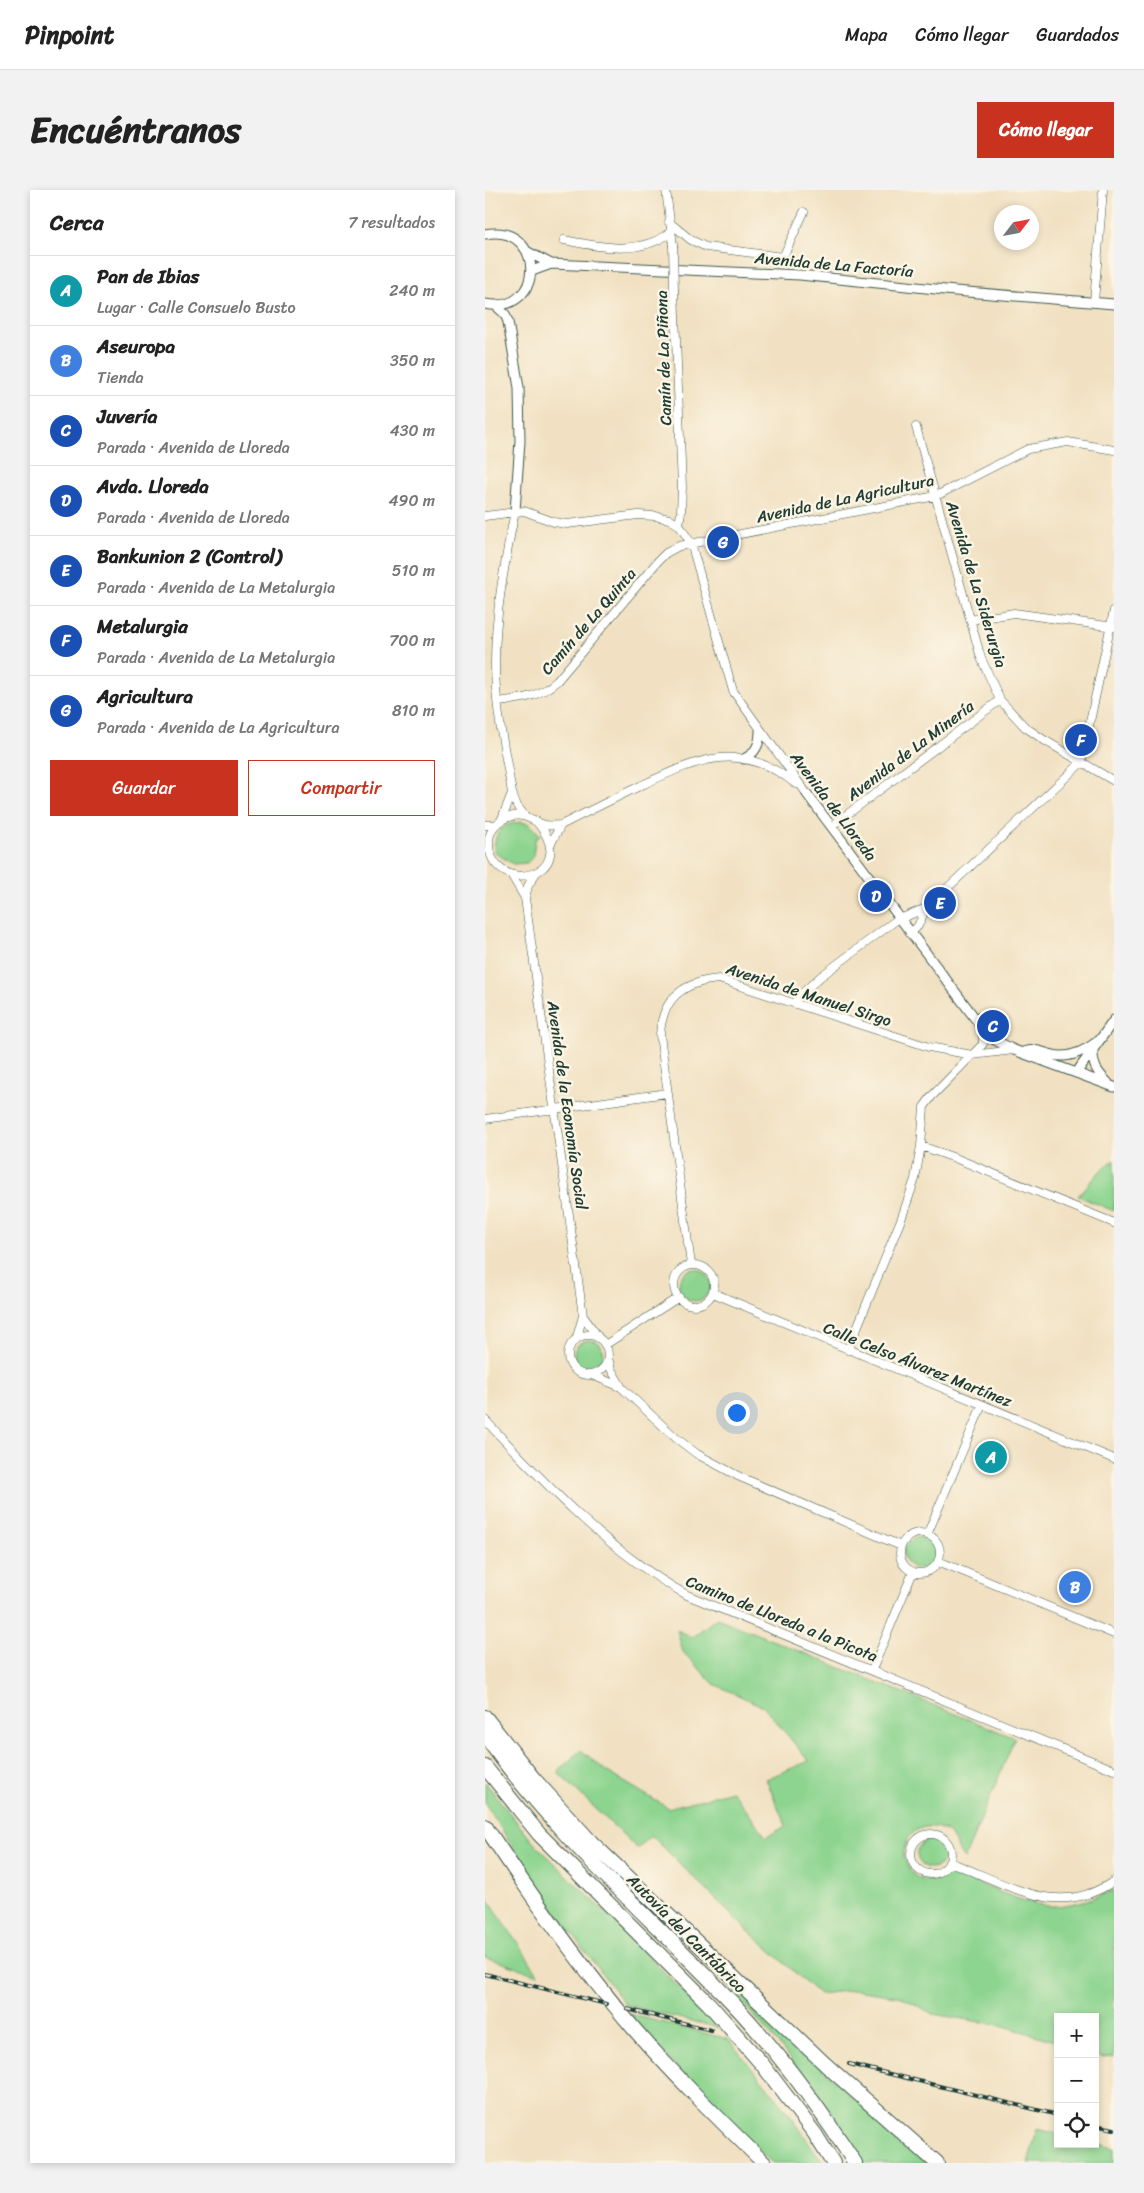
<!DOCTYPE html>
<html lang="es">
<meta charset="utf-8">
<style>
body{margin:0;font-family:Sriracha,sans-serif;background:#f2f2f2;color:#222}
.controls{position:absolute;right:15px;bottom:15px;display:grid;overflow:hidden;border-radius:0px;box-shadow:0 2px 8px #0003}
.controls button{width:45px;height:45px;display:grid;place-items:center;padding:0;border:0;border-bottom:1px solid #e0e0e0;background:#fff;color:#222;font:25px sans-serif}
.compass{position:absolute;left:509px;top:15px;width:45px;height:45px;border-radius:50%;background:#fff;box-shadow:0 2px 8px #0003;rotate:58deg}
.you{position:absolute;left:251px;top:1222px;width:18px;height:18px;margin:-12px;border:4px solid #fff;border-radius:50%;background:#1a73e8;box-shadow:0 0 0 8px #1a73e833}
.badge{display:grid;place-items:center;width:32px;height:32px;border-radius:50%;background:#c8321e;color:#fff;font-size:16px;font-weight:700}
.pin{position:absolute;translate:-50% -50%;border:2px solid #fff;box-shadow:0 1px 5px #0006}
.list{margin:0;padding:0;list-style:none}
h2{display:flex;justify-content:space-between;align-items:center;height:65px;margin:0;padding:0 20px;font-size:21px}
h2 small{font-size:16px;font-weight:400;color:#767676}
.list li{display:grid;grid-template-columns:32px 1fr auto;gap:15px;align-items:center;box-sizing:border-box;height:70px;padding:0 20px;border-top:1px solid #e0e0e0}
.list b{display:block;font-size:19px;white-space:nowrap}
.list p{margin:0;font-size:16px;white-space:nowrap;color:#767676}
.list em{font-size:16px;font-style:normal;color:#767676}
.actions{display:flex;gap:10px;padding:15px 20px}
.actions a{flex:1;padding:11px 0;border:1px solid #c8321e;border-radius:0px;text-align:center;font-size:18px;color:#c8321e}
.actions .main{background:#c8321e;color:#fff}
.icon{flex:none;width:28px;height:28px;fill:none;stroke:currentColor;stroke-width:2;stroke-linecap:round;stroke-linejoin:round}
.map{position:relative;flex:none;width:629px;height:1973px;overflow:hidden;border-radius:0px}
header{display:flex;align-items:center;gap:30px;box-sizing:border-box;height:70px;padding:0 25px;background:#fff;border-bottom:1px solid #e0e0e0}
header strong{font-size:24px}
nav{display:flex;gap:28px;margin-inline-start:auto;font-size:18px}
.intro{display:flex;align-items:center;justify-content:space-between;box-sizing:border-box;height:120px;padding:0 30px}
h1{margin:0;font-size:35px}
.button{padding:12px 22px;border-radius:0px;background:#c8321e;color:#fff;font-size:18px;font-weight:700}
main{display:flex;gap:30px;padding:0 30px}
aside{flex:1;background:#fff;border-radius:0px;box-shadow:0 2px 8px #0003}
.map>svg:first-child{display:block}
</style>
<header>
<strong>Pinpoint</strong>
<nav><a>Mapa</a><a>Cómo llegar</a><a>Guardados</a></nav>
</header>
<div class="intro"><h1>Encuéntranos</h1><a class="button">Cómo llegar</a></div>
<main>
<aside>
<h2>Cerca<small>7 resultados</small></h2>
<ul class="list">
<li><span class="badge" style="background:#0f9aa8">A</span><div><b>Pan de Ibias</b><p>Lugar · Calle Consuelo Busto</p></div><em>240 m</em></li>
<li><span class="badge" style="background:#3f7fe0">B</span><div><b>Aseuropa</b><p>Tienda</p></div><em>350 m</em></li>
<li><span class="badge" style="background:#1a4fb4">C</span><div><b>Juvería</b><p>Parada · Avenida de Lloreda</p></div><em>430 m</em></li>
<li><span class="badge" style="background:#1a4fb4">D</span><div><b>Avda. Lloreda</b><p>Parada · Avenida de Lloreda</p></div><em>490 m</em></li>
<li><span class="badge" style="background:#1a4fb4">E</span><div><b>Bankunion 2 (Control)</b><p>Parada · Avenida de La Metalurgia</p></div><em>510 m</em></li>
<li><span class="badge" style="background:#1a4fb4">F</span><div><b>Metalurgia</b><p>Parada · Avenida de La Metalurgia</p></div><em>700 m</em></li>
<li><span class="badge" style="background:#1a4fb4">G</span><div><b>Agricultura</b><p>Parada · Avenida de La Agricultura</p></div><em>810 m</em></li>
</ul>
<div class="actions"><a class="main">Guardar</a><a>Compartir</a></div>
</aside>
<div class="map">
<svg width="629" height="1973" viewBox="0 0 629 1973">
<rect width="100%" height="100%" fill="#fcf5e5"/>
<filter id="ink" filterUnits="userSpaceOnUse"><feTurbulence type="fractalNoise" baseFrequency=".02" numOctaves="2"/><feDisplacementMap in="SourceGraphic" scale="10" xChannelSelector="R" yChannelSelector="G"/><feConvolveMatrix kernelMatrix="1 2 1 2 8 2 1 2 1" color-interpolation-filters="sRGB"/></filter>
<filter id="wash" filterUnits="userSpaceOnUse"><feTurbulence type="fractalNoise" baseFrequency=".0096" numOctaves="4" result="noise"/><feDisplacementMap in="SourceGraphic" scale="20" xChannelSelector="R" yChannelSelector="G"/><feGaussianBlur stdDeviation="1.12" result="paint"/><feColorMatrix in="noise" values="0 0 0 0 0 0 0 0 0 0 0 0 0 0 0 0 0 1.4 0 .05"/><feComposite in="paint" operator="in"/></filter>
<g filter="url(#wash)">
<rect width="100%" height="100%" fill="#f1e1c2"/>
<path fill="#8cd48f" stroke="#568862" d="M37 632 45 634 55 645 50 650 48 667 42 673 28 674 9 662C10 641 15 634 37 632Z
M629 970V1021L593 1006 617 979Z
M194 1095a16 16 0 1 1 32 0a16 16 0 1 1-32 0Z
M89 1165a15 15 0 1 1 30 0a15 15 0 1 1-30 0Z
M419 1363a16 16 0 1 1 32 0a16 16 0 1 1-32 0Z
M232 1428 530 1548 479 1669C472 1662 473 1654 466 1646 457 1635 437 1633 427 1644 421 1649 420 1659 418 1666 421 1671 424 1680 428 1684 440 1695 454 1691 465 1682L472 1684C497 1694 543 1717 569 1716 591 1715 609 1708 629 1700V1867L618 1868 610 1865V1827H573V1852L519 1836 448 1824 417 1807 370 1800 334 1804 258 1736 166 1645 153 1659 72 1582 96 1560 121 1581 183 1618 247 1601 281 1647 301 1636 281 1589 324 1571 279 1517 229 1494 198 1462 192 1440 207 1447Z
M0 1592 47 1651 125 1727 234 1838 141 1815 62 1711 0 1613Z
M432 1664a14 14 0 1 1 28 0a14 14 0 1 1-28 0Z
M0 1704 54 1785 0 1767Z
M241 1791 258 1802 361 1901 441 1973H378C350 1928 319 1885 285 1844 270 1826 254 1811 241 1791Z
M144 1824 243 1849 306 1926 338 1973H287L203 1890Z
M552 1939 573 1944V1954H610L629 1958V1973H543Z"/>
</g>
<g filter="url(#ink)">
<g fill="none" stroke-linecap="round" stroke-linejoin="round">
<g stroke="#3e5649" stroke-width="9">
<path id="minor" d="M181 0 188 55
M184 32 206 50 221 57 298 67 319 22
M79 50C114 57 155 66 186 42
M189 100 197 297 196 322 194 335
M609 112 618 0
M431 237 496 468 515 510 540 537 559 550 629 591
M30 321C20 372 10 422 10 474 10 517 20 561 27 603L32 616 40 626
M0 326 39 321 69 332 82 334 153 325 170 326 184 329 194 335 206 353 248 501 322 604
M485 430 529 423 629 437
M13 512C37 509 54 507 72 491L173 371 181 363 194 356 451 306 543 259 583 252 629 260
M16 631 27 603
M51 631C102 689 0 710 4 648 7 636 16 628 28 626 40 623 49 632 60 635 65 636 71 635 76 635 102 622 128 609 155 596 213 569 254 549 311 594
M352 632 515 510
M0 635H10
M65 655 76 635
M27 686 40 708 98 1126 91 1150
M40 708 43 696 51 683
M425 744 433 736 441 718
M310 813 313 807 335 787 410 731 441 718 596 573 629 420
M0 929 182 903
M436 956 470 968 629 1033
M206 1075 175 845C177 808 198 792 234 789L444 857 487 865 529 860
M189 1095a20 20 0 1 1 40 0a20 20 0 1 1-40 0Z
M228 1103 629 1269
M98 1126 114 1148
M83 1165a20 20 0 1 1 40 0a20 20 0 1 1-40 0Z
M120 1155 194 1107
M363 1160 417 1027 430 989 436 956 439 917 447 906 498 854V839
M123 1168 126 1179 137 1198 191 1248 212 1264 253 1286 416 1356
M107 1185 136 1197
M0 1230C61 1295 124 1362 202 1405L629 1580
M415 1363a20 20 0 1 1 40 0a20 20 0 1 1-40 0Z
M442 1345 497 1215
M453 1371 629 1444
M387 1480 428 1382
M426 1664a20 20 0 1 1 40 0a20 20 0 1 1-40 0Z
M464 1672C521 1692 571 1731 629 1691"/>
</g>
<g stroke="#3e5649" stroke-width="11">
<path id="tertiary" d="M0 44C60 32 62 126 0 114
M43 62 66 74
M47 81 66 74 315 85 470 101 629 114
M11 116 20 124 23 132 34 198 35 251 30 321
M259 569C271 563 275 554 275 541
M322 604 498 839 510 850 529 860 629 897
M608 860C607 875 612 882 623 893
M538 862C553 858 554 862 568 865 585 869 600 861 613 851
M592 882 629 830"/>
</g>
<g stroke="#3e5649" stroke-width="16">
<path id="motorway" d="M0 1527 48 1588 106 1652 341 1875 452 1973
M0 1545C67 1642 157 1719 238 1803 288 1854 331 1913 370 1973
M0 1577 54 1644 224 1814 277 1874 330 1944 348 1973
M0 1636C47 1707 95 1776 150 1840 191 1887 235 1930 279 1973"/>
</g>
<use href="#minor" stroke="#fff" stroke-width="8"/>
<use href="#tertiary" stroke="#fff" stroke-width="9"/>
<use href="#motorway" stroke="#fff" stroke-width="14"/>
<g stroke="#1f3d34" stroke-width="4">
<path id="rail" d="M0 1784 121 1814
M142 1819 226 1840
M364 1874 573 1925
M610 1935 629 1939"/>
</g>
<use href="#rail" stroke="#fcf5e5" stroke-width="2" stroke-dasharray="5.5" stroke-linecap="butt"/>
<g stroke="#3e5649" stroke-width="9" stroke-linecap="butt">
<path id="minor-bridge" d="M188 55 189 100"/>
</g>
<use href="#minor-bridge" stroke="#fff" stroke-width="8"/>
</g>
</g>
<g text-anchor="middle" stroke-width="5" stroke-linejoin="round" paint-order="stroke">
<g font-size="16" fill="#1f3d34" stroke="#fcf5e5">
<text transform="translate(349 74) rotate(5)" y="6">Avenida de La Factoría</text>
<text transform="translate(178 168) rotate(-92)" y="6">Camín de La Piñona</text>
<text transform="translate(360 308) rotate(-12)" y="6">Avenida de La Agricultura</text>
<text transform="translate(492 394) rotate(73)" y="6">Avenida de La Siderurgia</text>
<text transform="translate(103 431) rotate(-49)" y="6">Camín de La Quinta</text>
<text transform="translate(425 560) rotate(-37)" y="6">Avenida de La Minería</text>
<text transform="translate(349 616) rotate(53)" y="6">Avenida de Lloreda</text>
<text transform="translate(324 804) rotate(18)" y="6">Avenida de Manuel Sirgo</text>
<text transform="translate(83 915) rotate(82)" y="6">Avenida de la Economía Social</text>
<text transform="translate(433 1174) rotate(22)" y="6">Calle Celso Álvarez Martínez</text>
<text transform="translate(297 1428) rotate(22)" y="6">Camino de Lloreda a la Picota</text>
<text transform="translate(202 1743) rotate(45)" y="6">Autovía del Cantábrico</text>
</g>
</g>
</svg>
<div class="controls">
<button>+</button>
<button>−</button>
<button><svg class="icon" aria-label="locate" viewBox="0 0 24 24"><circle cx="12" cy="12" r="6"/><path d="M12 2v4M12 18v4M2 12h4M18 12h4"/></svg></button>
</div>
<svg class="compass" viewBox="-18 -18 36 36"><path d="M0-13l5 13h-10z" fill="#e53935"/><path d="M0 13l5-13h-10z" fill="#767676"/></svg>
<div class="you"></div>
<div class="pin badge" style="left:506px;top:1267px;background:#0f9aa8">A</div>
<div class="pin badge" style="left:590px;top:1397px;background:#3f7fe0">B</div>
<div class="pin badge" style="left:508px;top:836px;background:#1a4fb4">C</div>
<div class="pin badge" style="left:391px;top:706px;background:#1a4fb4">D</div>
<div class="pin badge" style="left:455px;top:713px;background:#1a4fb4">E</div>
<div class="pin badge" style="left:596px;top:550px;background:#1a4fb4">F</div>
<div class="pin badge" style="left:238px;top:352px;background:#1a4fb4">G</div>
</div>
</main>
